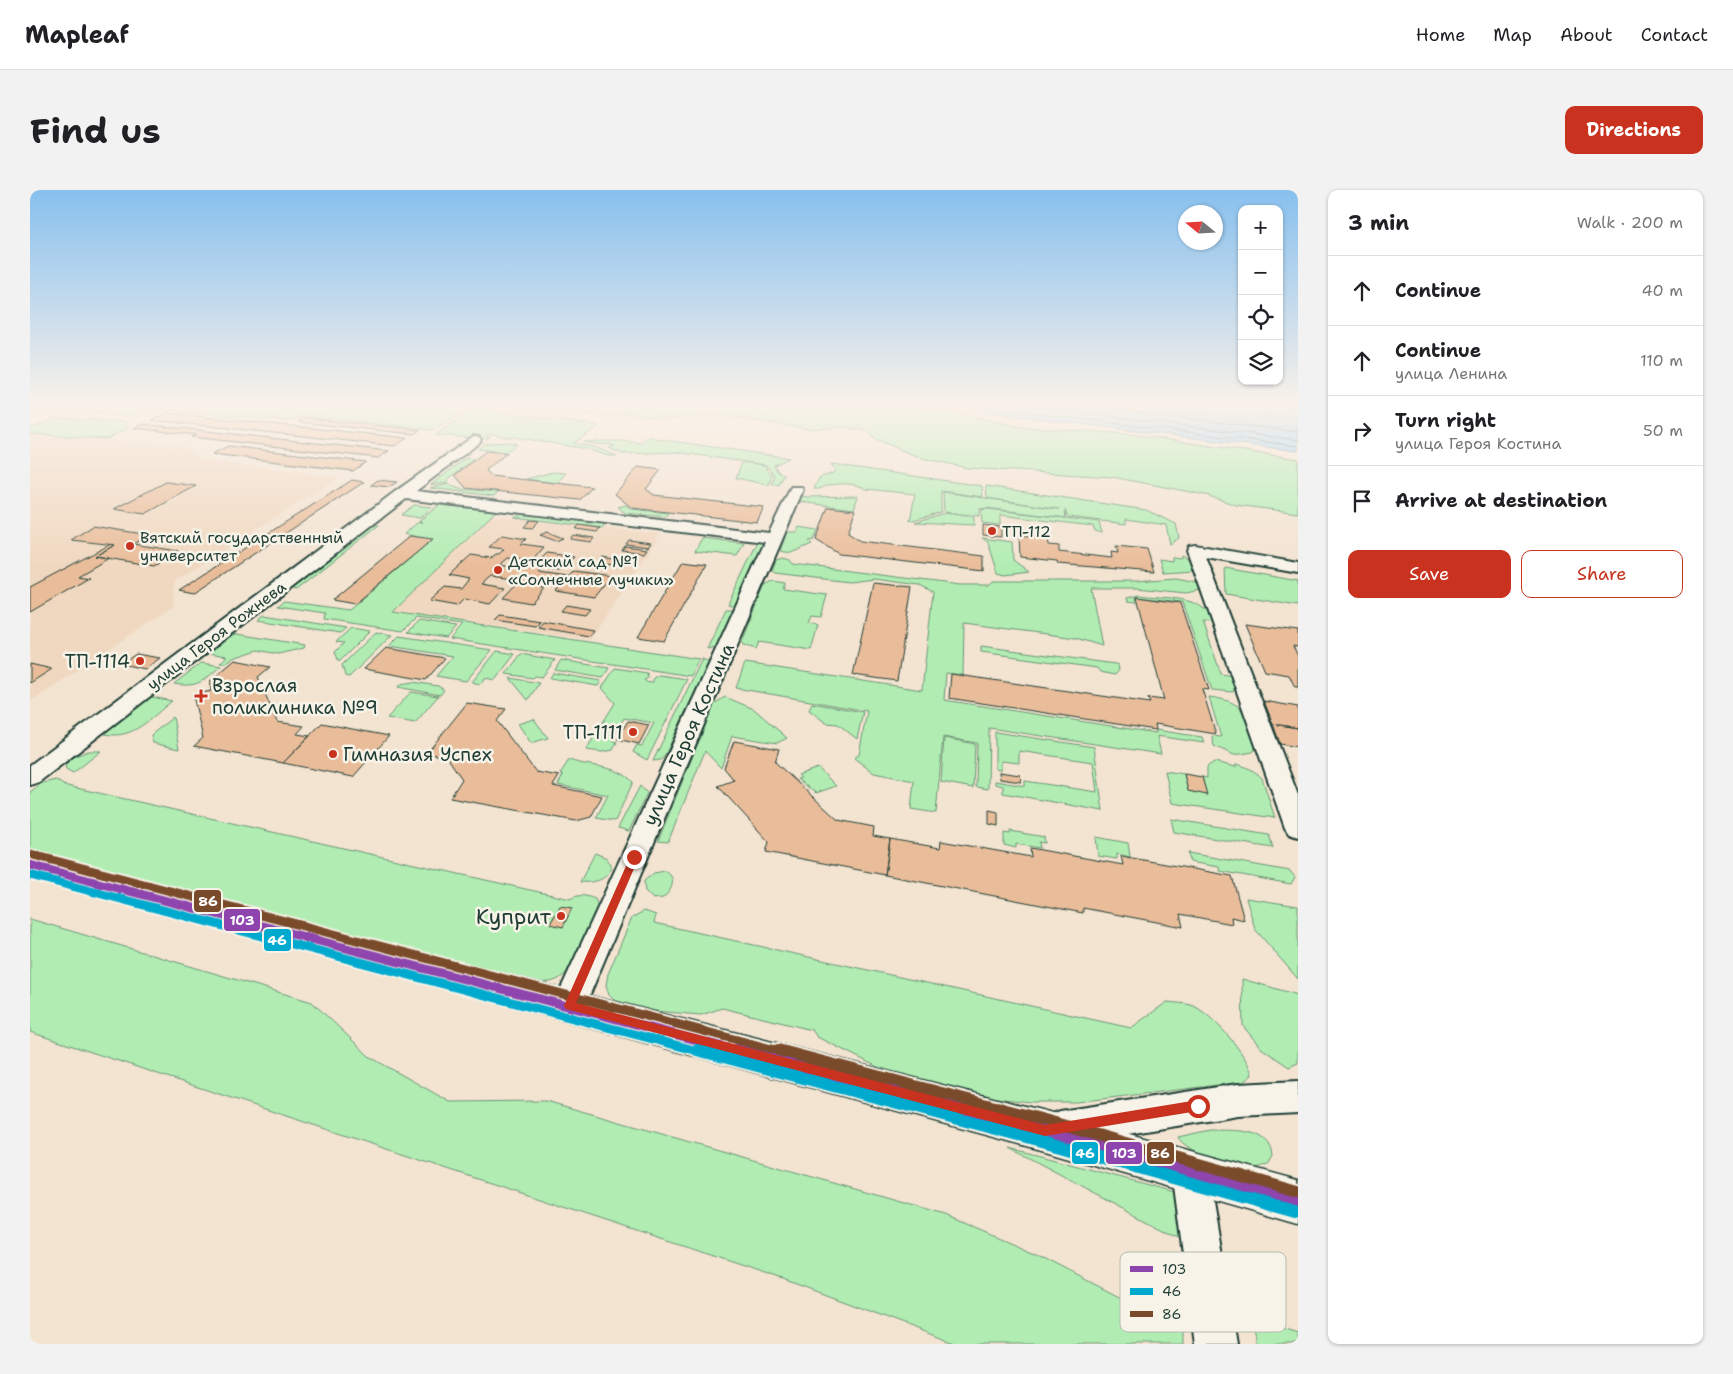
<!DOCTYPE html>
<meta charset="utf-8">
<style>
body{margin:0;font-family:"Shantell Sans",sans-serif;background:#f2f2f2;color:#202124}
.controls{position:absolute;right:15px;top:15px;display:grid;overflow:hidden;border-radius:10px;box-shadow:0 1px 4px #0004}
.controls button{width:45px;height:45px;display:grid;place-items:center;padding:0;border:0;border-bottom:1px solid #e0e0e0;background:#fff;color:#202124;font:25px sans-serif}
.compass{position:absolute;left:1148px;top:15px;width:45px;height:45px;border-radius:50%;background:#fff;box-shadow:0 1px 4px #0004;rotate:288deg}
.stop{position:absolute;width:15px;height:15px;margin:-11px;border:4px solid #c8321e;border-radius:50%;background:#fff}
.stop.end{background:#c8321e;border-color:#fff;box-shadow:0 1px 5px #0008}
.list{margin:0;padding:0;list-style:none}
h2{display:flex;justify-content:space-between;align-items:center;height:65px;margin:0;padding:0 20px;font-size:21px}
h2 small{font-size:16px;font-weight:400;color:#757577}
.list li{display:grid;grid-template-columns:32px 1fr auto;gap:15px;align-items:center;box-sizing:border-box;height:70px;padding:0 20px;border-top:1px solid #e0e0e0}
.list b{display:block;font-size:19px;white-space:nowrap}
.list p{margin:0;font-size:16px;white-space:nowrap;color:#757577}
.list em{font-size:16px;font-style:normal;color:#757577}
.actions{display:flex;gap:10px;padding:15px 20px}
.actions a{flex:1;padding:11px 0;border:1px solid #c8321e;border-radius:10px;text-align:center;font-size:18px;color:#c8321e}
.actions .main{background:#c8321e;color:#fff}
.icon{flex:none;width:28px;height:28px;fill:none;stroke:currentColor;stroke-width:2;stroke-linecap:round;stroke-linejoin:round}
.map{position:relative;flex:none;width:1268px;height:1154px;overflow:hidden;border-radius:10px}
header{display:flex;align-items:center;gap:30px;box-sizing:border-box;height:70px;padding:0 25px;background:#fff;border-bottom:1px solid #e0e0e0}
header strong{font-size:24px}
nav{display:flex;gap:28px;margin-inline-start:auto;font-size:18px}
.intro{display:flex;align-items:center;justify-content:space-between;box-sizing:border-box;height:120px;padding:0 30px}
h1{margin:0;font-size:35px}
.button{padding:12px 22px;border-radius:10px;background:#c8321e;color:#fff;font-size:18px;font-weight:700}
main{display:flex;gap:30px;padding:0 30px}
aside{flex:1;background:#fff;border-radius:10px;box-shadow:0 1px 4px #0004}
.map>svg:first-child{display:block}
</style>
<header>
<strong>Mapleaf</strong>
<nav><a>Home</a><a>Map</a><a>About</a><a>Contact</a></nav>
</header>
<div class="intro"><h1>Find us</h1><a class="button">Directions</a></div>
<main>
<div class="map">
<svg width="1268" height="1154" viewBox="0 0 1268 1154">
<rect width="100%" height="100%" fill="#f3e3d1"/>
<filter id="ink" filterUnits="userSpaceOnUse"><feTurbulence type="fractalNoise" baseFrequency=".02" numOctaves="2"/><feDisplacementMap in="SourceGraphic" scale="10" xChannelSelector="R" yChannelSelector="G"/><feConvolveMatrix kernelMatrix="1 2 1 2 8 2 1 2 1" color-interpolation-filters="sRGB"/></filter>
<g filter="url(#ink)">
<path fill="#f0d8c0" d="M0 244 116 252 159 258 169 270 309 287 145 391 143 401 144 416 0 512Z
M462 325 630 344 560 450 362 422Z"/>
<path fill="#b1edb3" stroke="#689574" d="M51 216H435L434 221 403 240 278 226 259 231 130 219 95 226 43 220Z
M498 216H857L925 223 992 237 1100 244 1268 269V323L1206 315 1176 305 1082 287 937 278 888 267 843 248 839 241 813 237 778 239 684 224 637 229 600 223 566 225Z
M449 219 569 236 544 253 564 257 587 266H578L557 259 483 247C474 248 468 244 459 244L457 246 460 247 457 249 406 245 442 220Z
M28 228 96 232 98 238 77 249 0 244V239Z
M619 246 627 249 759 268 744 275 748 282 754 285 749 295 742 294 745 286 736 275 646 262 593 264 579 258 584 256 579 254 573 255 552 252C572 251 590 250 610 253Z
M475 252 487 254 476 262 448 259 454 254Z
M436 268 444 269 417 290 419 293 401 295Z
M712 272 734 275 742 286 739 295 706 288Z
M801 274 952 296 953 307 911 301V322L880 331 885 304 836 299C826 293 812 293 800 295 794 296 791 300 784 299L789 288 803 283 805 280Z
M523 282 536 283 527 293 496 289Z
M419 294 429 299 468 302 464 306 400 298Z
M956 296 1116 320 1146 334 1149 348 1140 354 1136 335 1096 329V334L1038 327 1035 320 1036 328 956 318 949 319V326L914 322 913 302 1030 319 957 308Z
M773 306 777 307 828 306 824 319 770 312 769 307Z
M384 315 402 317 390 328 371 325Z
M409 315 466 321 363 422 669 469 661 486 420 449 432 435 386 428 373 441 294 429 295 423 248 416 254 411 319 420 402 350 374 344 387 333 392 332 389 331Z
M596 315 601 319 638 323 635 327 595 323 588 317Z
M957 319 1069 332 1072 343 1065 341 1063 336 970 325V335L952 333 951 320Z
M494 323 571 332 574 335 573 338 484 327Z
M915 323 944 327V335L885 332Z
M342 335H349L266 400 258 398Z
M769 337 788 340 784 350 779 351 782 354 761 363 750 361 757 342H767Z
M672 348 714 353 707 366 665 361Z
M952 348 982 352 983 370 999 382 975 385 968 383 958 352Z
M729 349 734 354 705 416 698 414Z
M1151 365 1160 370 1164 380 1133 382 1129 369 1142 371V367L1151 368Z
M753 368 760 370 763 374 930 395H959L963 391H1107L1146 388 1162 391 1170 395 1171 400 1156 403 1107 398H1061L1072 456 1046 448 934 433 933 485 916 483 914 510 1126 543V540L1172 547 1174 553 1127 546 1131 564 959 538 958 599 946 597 947 553 913 547 906 623 881 619 884 591 844 583 824 568 829 565 837 521 706 498 715 473 892 500 903 402 890 395 844 389 819 392 745 383 742 381 746 370Z
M1195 378 1268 391V416L1196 404Z
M743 391 755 393 753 399 797 405 791 427 782 426 779 433 788 435 781 460 729 452 726 459 713 455 712 452 735 395Z
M1109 405C1134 409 1174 404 1184 433L1173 432 1191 484 1203 486 1206 495 1203 502 1182 500 1152 412 1106 407 1107 412 1098 411 1097 408Z
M696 419H704L686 457 677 459Z
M234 425 316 438 310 443 228 430Z
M389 431 426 437 416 448 378 442Z
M321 438 340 441 309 472 305 462 314 453 306 452Z
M346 442 362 445 319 487 315 486 312 475Z
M207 444 275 455 274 458 248 464 228 460 203 468 195 473H190L197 466 178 463 122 507 142 511C121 527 104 550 75 544V540L199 445Z
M369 446 462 460 436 491 406 486 423 466 359 456Z
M951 456 1085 474 1088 475 1089 480 1085 485 1070 482 1067 478 951 462Z
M467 461 485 464 465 490 455 488 450 494 442 492Z
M491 464 525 470 512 487 505 486 503 488 476 484Z
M672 469 679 472 635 565 631 570 623 571Z
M531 470 579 478 573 488 525 480Z
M171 473 191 476C173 491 168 498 144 494Z
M585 478 617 483 618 488 614 490 618 493 623 492V488L629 485 657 489 617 570 603 562 607 555 612 556 624 533 594 528 581 550 587 552 583 560 572 562 556 560 585 513 572 498Z
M523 483 571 491 568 496 520 488Z
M480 488 509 493 498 510Z
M383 492 408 496 414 500 410 505 368 497 371 494Z
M381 502 408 506 385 533 357 528Z
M695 507 724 519 757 548 747 553 702 546 691 578 675 561 638 652 628 651 684 514Z
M1179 507C1218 512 1214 524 1226 557L1223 562 1204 565 1184 556 1182 546 1191 547Z
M782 513 833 522 827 549 808 534 796 533 779 520Z
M143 527 149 559 123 553 121 545Z
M504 529 518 548 501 553 488 534Z
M965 542 1064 557 1073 621 973 603V596L965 594V591L995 596V591L1067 602 1063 572 989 561V573L971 571V580L965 579Z
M914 548 945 554 943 598 911 592Z
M58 561H71L43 583 36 579 35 576 41 568Z
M539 570C561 578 586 574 603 592L585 631 566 628 578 605 528 595 533 585 530 584Z
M1184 572 1206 577V574C1216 576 1225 581 1232 588L1245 628 1142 613 1135 581 1154 584 1158 601 1176 604 1172 587 1177 588V577Z
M788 578 806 596 786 603 767 589 771 588 768 585Z
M26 590 33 595 540 709C549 704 555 705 565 709L568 716 537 782C527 793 518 793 503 792L0 667V602L12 593Z
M610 596 617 603 599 641 588 638Z
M1141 629 1239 645 1243 658 1144 642Z
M980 641 1014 647 1015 653 1009 652 1010 658 986 654V658L974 655V643L980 644Z
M1066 647 1098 653 1100 667 1087 664V669L1068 666Z
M565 663 577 668 581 677C577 691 563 693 550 692Z
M1158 663 1260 681 1265 687 1261 694 1190 681 1189 677 1160 672Z
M635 681C647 687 643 700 633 708L623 709 615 701 614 691 624 683Z
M1216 708 1268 716V789L1225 739Z
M614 721 626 725 624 733 1101 838 1137 812C1145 813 1154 813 1161 815 1180 821 1218 865 1222 885L1213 892 1046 912H1001L964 908 858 882 787 847 782 840 692 818 671 825 625 821 584 810 579 805 576 795 578 784 600 732 603 727Z
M0 729 282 812 340 867 420 912 516 911 916 1025 1006 1064 1153 1140V1154H927L753 1089 0 842Z
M1212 789 1268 805V873L1259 877 1231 858 1213 836Z
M1180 940C1201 941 1240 936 1243 966L1239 973C1234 976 1229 978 1223 978 1208 977 1154 962 1148 947Z
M980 958 1156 1005 1166 1056Z
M1222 1129 1268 1143V1154H1226Z"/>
<path fill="#97d2f7" stroke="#6796a9" d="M909 216H1268V261L924 218Z"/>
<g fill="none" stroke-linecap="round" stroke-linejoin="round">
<path stroke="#4f7982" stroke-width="1" d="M947 216 1268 256
M998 216 1268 250
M1059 216 1268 242"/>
</g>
<path fill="#eabd9a" stroke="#1f3d34" d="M137 223 377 248 365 256 122 230Z
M276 228 390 240 384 244 268 232Z
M112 234 359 261 348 268 161 247 166 245 104 238Z
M198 256 336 272 323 281 182 264Z
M456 261 477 263 456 280 461 286 562 297 550 310 436 298 425 285Z
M608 277 631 280 616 299 624 305 734 317 727 332 602 318 585 304Z
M322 290 334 292 164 403 149 400Z
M348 290 367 292 359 297 341 295Z
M136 292 166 296 115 324 84 319Z
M798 317 825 320 818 343 830 351 954 366V381L809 364 786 350Z
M500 330 509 331 502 338 494 337Z
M549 335 570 338 567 342 546 339Z
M953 335 971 337V347L953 345Z
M63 336 119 345 103 354 148 361 124 376 65 366 85 355 41 350Z
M517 342 533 348 526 351 510 345Z
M472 345 496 349 491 354 514 357 502 371 478 368 470 375 500 380 517 363 544 367 530 381 513 379 509 383 538 387 544 381 581 386 564 407 526 401 531 395 503 391 498 395 514 398 501 413 473 408 490 390 460 386 451 394 475 398 460 414 434 409 427 416 399 411 415 397 431 399 439 389 419 385 441 365 461 368 466 364H469L474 359 459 357Z
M543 345 564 348 561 352 540 349Z
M989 345 1018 348 1019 355 1029 356V362L1082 368 1081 362 1088 363 1086 356 1117 359 1124 382 1028 374 1027 371 990 367Z
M380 346 403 349 325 414 302 410Z
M599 350 621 353 618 357 596 354Z
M81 354 85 355 65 366 79 368 48 386 59 388 0 422V397Z
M595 356 617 359 614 363 592 360Z
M572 367 593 371 590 376 567 373Z
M653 371 677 374 634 451 608 447Z
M843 393 882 397 867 491 823 485Z
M1107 407 1150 413 1179 500 1172 499 1186 544 1125 534 1126 540 919 508 921 484 1120 513 1118 508 1134 510Z
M536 415 560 419 555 425 531 421Z
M470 425 510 431 505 436 465 430Z
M513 431 563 440 559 446 508 437Z
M1215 434 1268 441V457L1263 456 1268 466V497H1265L1259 485 1235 481Z
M356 458 415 468 396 490 334 479Z
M106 464 130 468 115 479 91 474Z
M205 470 240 477 228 487 247 532 274 536 267 544 280 546 253 573 164 556 173 548 163 505 181 501 180 491Z
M0 474 22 479 0 493Z
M1234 511 1268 517V538L1243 534Z
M437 513 476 519 467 531 506 582 529 586 523 596 572 606 561 627 546 631 420 608 432 589 417 567 397 563Z
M598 531 619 535 609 554 587 549Z
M292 533 317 538 359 546 323 587 253 573Z
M1243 534 1268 538V557L1250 554Z
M704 551 749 559 745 572 808 630 844 637 843 646 860 649 855 685 736 662 739 652 688 596 704 590 694 578Z
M969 582 990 585 991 592 970 589Z
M1154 584 1172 587 1177 605 1158 601Z
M959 620 968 622V636L959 634Z
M860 649 910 658 911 651 1001 667 1000 658 1093 675 1091 666 1202 686 1214 730 1201 727 1202 734 1150 724 1153 737 1053 718V723L855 685Z
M530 716 542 718 533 737 520 734Z"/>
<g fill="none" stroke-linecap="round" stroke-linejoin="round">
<g stroke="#1f3d34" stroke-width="4">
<path id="street" d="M444 246 449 247 451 250 449 253 386 301 739 343 761 297H771L773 300 555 816 550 825 539 829 528 825 523 816 735 352 376 309 9 592 0 595V575L366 301Z
M1165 355 1268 373V383L1176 367 1268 605V647L1259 644 1255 638 1157 360 1159 356Z
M1268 891V923L1208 926 1030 955 1017 950 1012 938 1017 926 1030 921 1208 894Z
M1160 963 1173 968 1178 981 1207 1154H1165L1142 981 1147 968Z"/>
</g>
<g stroke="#1f3d34" stroke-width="3">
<path id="primary" d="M0 664 1015 921 1268 990V1034L1015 961 0 686Z"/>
</g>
<use href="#street" fill="#f7f3e8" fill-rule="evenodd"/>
<use href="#primary" fill="#f7f3e8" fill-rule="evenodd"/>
<g stroke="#f7f3e8" stroke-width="13">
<path id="bus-1-far1" d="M0 675 712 862"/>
</g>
<g stroke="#f7f3e8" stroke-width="16">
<path id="bus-1" d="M707 860 1015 941 1268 1012"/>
</g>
<g stroke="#f7f3e8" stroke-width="13">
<path id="bus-2-far1" d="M0 685 672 862"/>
</g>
<g stroke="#f7f3e8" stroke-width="16">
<path id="bus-2" d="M667 860 1012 951 1265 1022"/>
</g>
<g stroke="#f7f3e8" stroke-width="13">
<path id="bus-3-far1" d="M3 665 753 862"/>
</g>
<g stroke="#f7f3e8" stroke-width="16">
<path id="bus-3" d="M748 860 1018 931 1268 1002"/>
</g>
<use href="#bus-1-far1" stroke="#8e44ad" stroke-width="9"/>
<use href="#bus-1" stroke="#8e44ad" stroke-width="12"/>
<use href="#bus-2-far1" stroke="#00a9ce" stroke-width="9"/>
<use href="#bus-2" stroke="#00a9ce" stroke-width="12"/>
<use href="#bus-3-far1" stroke="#7a4b2a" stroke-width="9"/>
<use href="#bus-3" stroke="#7a4b2a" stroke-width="12"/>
</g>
</g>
<linearGradient id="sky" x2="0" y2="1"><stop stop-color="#87c0ee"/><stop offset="0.57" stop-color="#faf2ea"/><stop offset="1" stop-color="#faf2ea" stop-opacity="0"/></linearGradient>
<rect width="1268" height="377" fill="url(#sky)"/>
<path fill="#c8321e" d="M604 664 609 667 546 813 1015 935 1168 910 1174 916 1168 921 1015 946 536 819 534 816 600 667Z"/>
<g fill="#c8321e" stroke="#f7f3e8" stroke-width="2">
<circle cx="962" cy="341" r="5"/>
<circle cx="100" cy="356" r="5"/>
<circle cx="468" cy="380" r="5"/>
<circle cx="110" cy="471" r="5"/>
<path d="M168.5 498.5h5v5h5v5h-5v5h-5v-5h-5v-5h5z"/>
<circle cx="603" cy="542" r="5"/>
<circle cx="303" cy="564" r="5"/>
<circle cx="531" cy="726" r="5"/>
</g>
<g text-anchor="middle" stroke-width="5" stroke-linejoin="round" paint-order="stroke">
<g font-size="16" fill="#1f3d34" stroke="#f7f3e8" text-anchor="start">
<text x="972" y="347">ТП-112</text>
<text x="110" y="353">Вятский государственный<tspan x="110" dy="18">университет</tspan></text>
<text x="478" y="377">Детский сад №1<tspan x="478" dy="18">«Солнечные лучики»</tspan></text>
</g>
<g font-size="16" fill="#1f3d34" stroke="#f7f3e8">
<text transform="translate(186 445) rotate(-37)" y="6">улица Героя Рожнева</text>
</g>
<g font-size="19" fill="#1f3d34" stroke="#f7f3e8" text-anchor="end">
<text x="100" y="478">ТП-1114</text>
<text x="182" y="502" text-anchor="start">Взрослая<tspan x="182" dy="22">поликлиника №9</tspan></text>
<text x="593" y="549">ТП-1111</text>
<text x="313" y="571" text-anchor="start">Гимназия Успех</text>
</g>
<g font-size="19" fill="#1f3d34" stroke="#f7f3e8">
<text transform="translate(658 544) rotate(-66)" y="7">улица Героя Костина</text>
</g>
<g font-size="22" fill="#1f3d34" stroke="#f7f3e8" text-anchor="end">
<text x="521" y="734">Куприт</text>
</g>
</g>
<rect x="1090" y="1062" width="166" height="80" rx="8" fill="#f7f3e8" stroke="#b6bcb2" stroke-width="1"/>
<rect x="1100" y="1076" width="23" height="6" fill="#8e44ad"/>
<rect x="1100" y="1098" width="23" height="7" fill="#00a9ce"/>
<rect x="1100" y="1121" width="23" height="6" fill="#7a4b2a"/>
<g font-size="14" fill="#1f3d34">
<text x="1132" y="1084">103</text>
<text x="1132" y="1106">46</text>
<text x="1132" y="1129">86</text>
</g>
<g stroke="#f7f3e8" stroke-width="2">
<rect x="163" y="699" width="29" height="24" rx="5" fill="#7a4b2a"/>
<rect x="193" y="718" width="38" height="24" rx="5" fill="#8e44ad"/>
<rect x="233" y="738" width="29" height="24" rx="5" fill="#00a9ce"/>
<rect x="1116" y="951" width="29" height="24" rx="5" fill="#7a4b2a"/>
<rect x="1041" y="951" width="28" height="24" rx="5" fill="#00a9ce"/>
<rect x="1075" y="951" width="38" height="24" rx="5" fill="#8e44ad"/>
</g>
<g font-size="14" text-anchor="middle" font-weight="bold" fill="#fff">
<text x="178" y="716">86</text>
<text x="212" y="735">103</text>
<text x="247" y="755">46</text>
<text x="1130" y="968">86</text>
<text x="1055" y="968">46</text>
<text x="1094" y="968">103</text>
</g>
</svg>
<div class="controls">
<button>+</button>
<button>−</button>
<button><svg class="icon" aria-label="locate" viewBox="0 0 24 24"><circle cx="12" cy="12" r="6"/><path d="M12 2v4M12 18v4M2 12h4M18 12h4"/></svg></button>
<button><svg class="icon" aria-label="layers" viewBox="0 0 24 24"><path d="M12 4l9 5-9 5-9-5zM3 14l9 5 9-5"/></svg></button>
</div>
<svg class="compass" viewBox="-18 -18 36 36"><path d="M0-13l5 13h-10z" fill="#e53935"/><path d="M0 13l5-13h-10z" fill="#757577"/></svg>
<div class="stop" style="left:1168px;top:916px"></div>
<div class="stop end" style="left:604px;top:667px"></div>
</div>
<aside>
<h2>3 min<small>Walk · 200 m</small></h2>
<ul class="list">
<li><svg class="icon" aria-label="ahead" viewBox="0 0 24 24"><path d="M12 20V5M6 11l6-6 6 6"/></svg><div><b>Continue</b></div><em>40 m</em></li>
<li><svg class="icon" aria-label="ahead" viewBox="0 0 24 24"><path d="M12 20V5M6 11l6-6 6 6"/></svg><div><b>Continue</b><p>улица Ленина</p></div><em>110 m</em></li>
<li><svg class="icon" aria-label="right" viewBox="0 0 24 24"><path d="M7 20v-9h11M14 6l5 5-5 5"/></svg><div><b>Turn right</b><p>улица Героя Костина</p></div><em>50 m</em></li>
<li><svg class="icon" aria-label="arrive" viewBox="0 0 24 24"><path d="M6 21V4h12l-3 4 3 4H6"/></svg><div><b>Arrive at destination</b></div></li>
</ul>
<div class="actions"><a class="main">Save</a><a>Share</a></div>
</aside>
</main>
